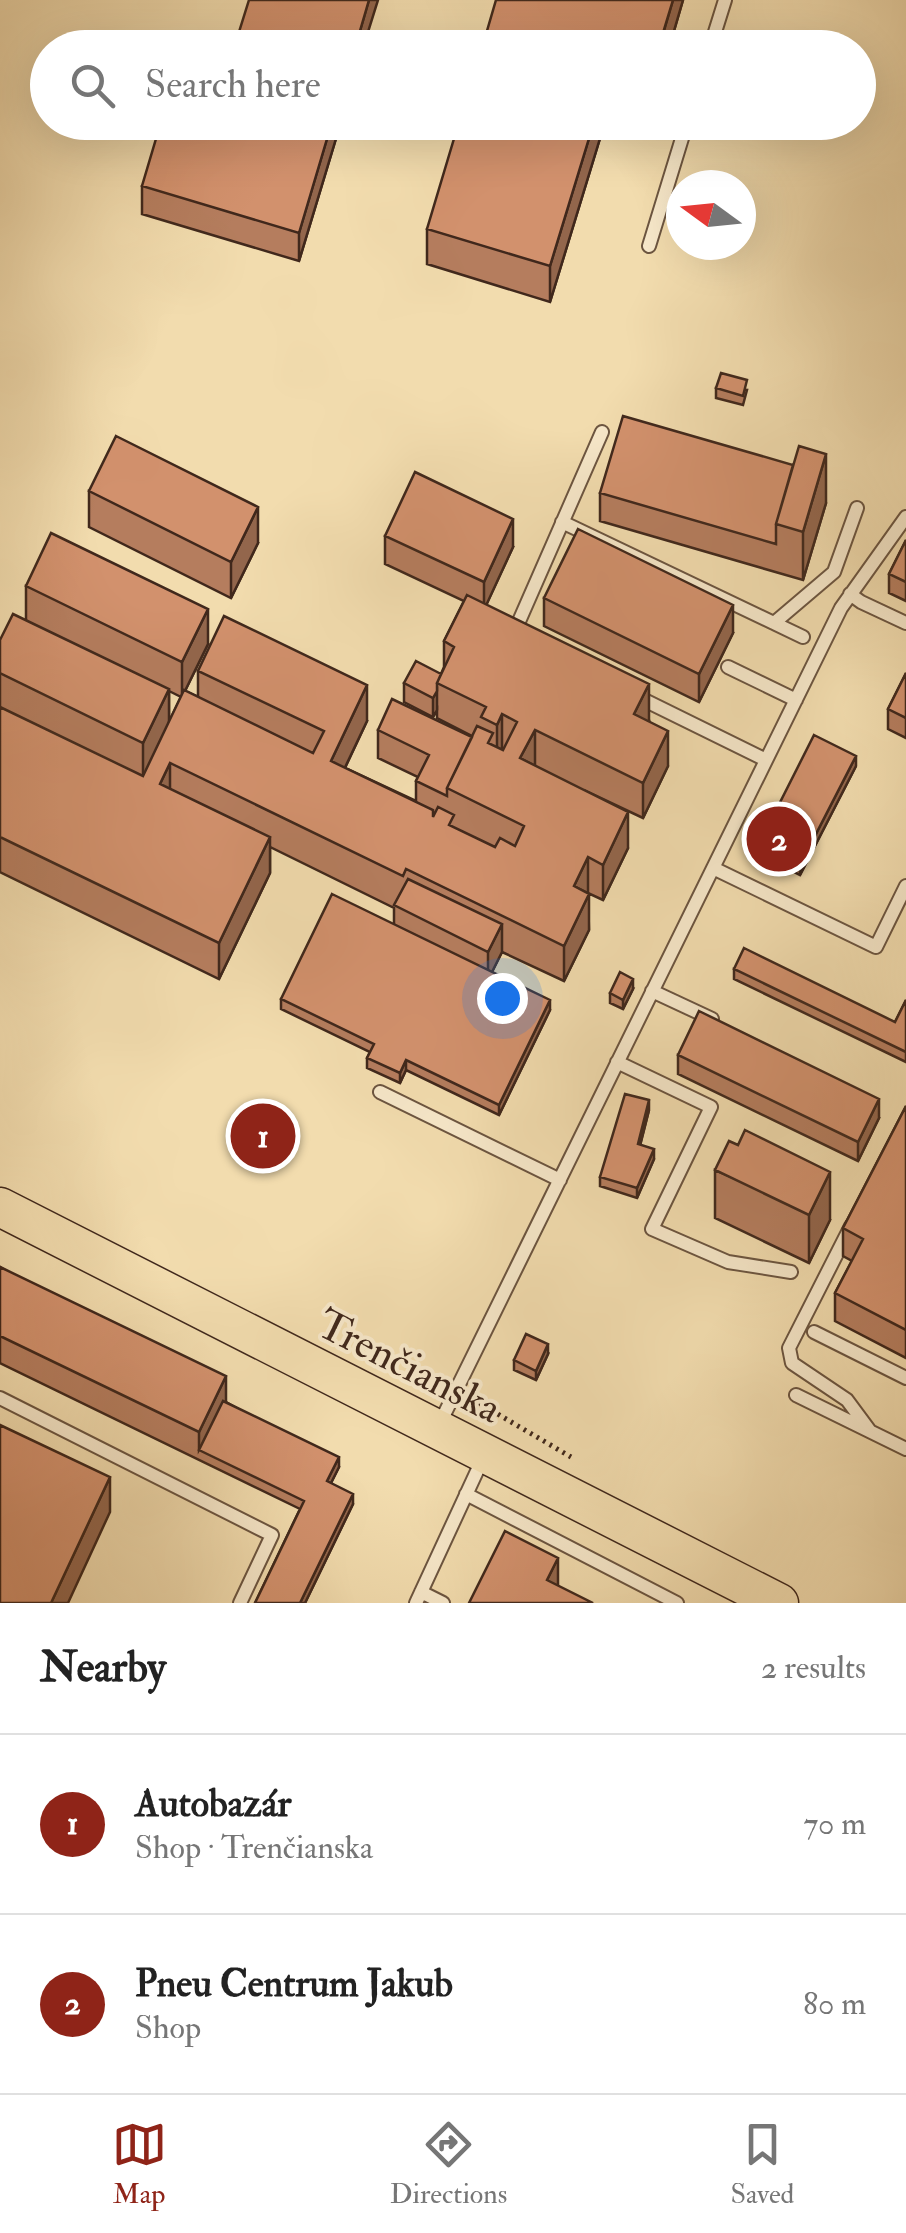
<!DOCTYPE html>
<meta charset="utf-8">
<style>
body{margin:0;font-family:"IM FELL Double Pica",serif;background:#f2f2f2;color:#222}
.compass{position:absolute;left:666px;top:170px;width:90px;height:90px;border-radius:50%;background:#fff;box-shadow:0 10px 40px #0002;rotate:285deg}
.you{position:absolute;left:502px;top:998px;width:35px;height:35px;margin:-25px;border:8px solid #fff;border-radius:50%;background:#1a73e8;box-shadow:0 0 0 15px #1a73e833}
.badge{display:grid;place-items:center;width:65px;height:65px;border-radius:50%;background:#8f2418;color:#fff;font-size:32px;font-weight:700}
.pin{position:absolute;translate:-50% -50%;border:5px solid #fff;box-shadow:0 2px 10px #0006}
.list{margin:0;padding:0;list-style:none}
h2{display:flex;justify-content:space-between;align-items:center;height:130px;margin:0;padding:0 40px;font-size:42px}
h2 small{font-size:32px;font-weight:400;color:#767676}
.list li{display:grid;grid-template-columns:65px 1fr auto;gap:30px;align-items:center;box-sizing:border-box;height:180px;padding:0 40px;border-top:2px solid #e0e0e0}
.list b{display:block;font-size:38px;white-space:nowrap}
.list p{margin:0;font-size:32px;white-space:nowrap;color:#767676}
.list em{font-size:32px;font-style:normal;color:#767676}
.icon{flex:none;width:55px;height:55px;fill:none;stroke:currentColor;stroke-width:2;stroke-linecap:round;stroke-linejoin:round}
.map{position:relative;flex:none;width:906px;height:1603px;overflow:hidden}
.search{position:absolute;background:#fff;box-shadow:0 10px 40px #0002;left:30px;right:30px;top:30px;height:110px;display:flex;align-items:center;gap:25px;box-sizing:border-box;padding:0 35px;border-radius:55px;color:#767676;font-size:38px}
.sheet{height:490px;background:#fff}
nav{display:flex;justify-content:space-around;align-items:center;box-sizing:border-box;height:140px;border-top:2px solid #e0e0e0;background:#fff;font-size:28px;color:#767676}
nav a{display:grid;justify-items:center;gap:5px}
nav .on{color:#8f2418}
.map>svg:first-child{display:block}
</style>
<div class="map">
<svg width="906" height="1603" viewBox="0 0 906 1603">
<rect width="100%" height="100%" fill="#f2dcae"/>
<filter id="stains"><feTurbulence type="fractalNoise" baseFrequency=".002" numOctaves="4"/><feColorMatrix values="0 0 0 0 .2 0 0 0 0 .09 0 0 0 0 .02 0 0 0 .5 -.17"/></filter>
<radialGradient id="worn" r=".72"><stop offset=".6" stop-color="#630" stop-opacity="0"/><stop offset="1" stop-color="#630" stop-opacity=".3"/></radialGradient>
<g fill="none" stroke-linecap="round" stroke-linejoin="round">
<g stroke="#6c5540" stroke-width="16">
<path id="service" d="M710 48 725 0
M649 246 687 122
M562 522 803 637
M850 594 861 602 906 623
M774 623 834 572 857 508
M513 635 602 432
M728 667 796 700
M634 695 766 760
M713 868 876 947 906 886
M652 991 712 1019
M617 1062 711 1107 652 1229 728 1262 791 1272
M380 1092 560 1180
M851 1226 789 1348 792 1363 847 1400 870 1431
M814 1332 906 1378
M796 1395 906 1449
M0 1398 272 1535 240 1603
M438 1427 841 608 906 517
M466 1494 677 1603
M421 1592 443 1603
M416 1603 484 1456"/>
</g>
<g stroke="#40281c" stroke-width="41">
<path id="primary" d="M0 1207 779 1603"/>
</g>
<path stroke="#40281c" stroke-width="5" stroke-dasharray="2.5 5" stroke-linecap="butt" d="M472 1399 571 1457"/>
<use href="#service" stroke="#f7e8ca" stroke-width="12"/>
<use href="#primary" stroke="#f2dcae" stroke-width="38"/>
</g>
<path fill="#b57d5e" stroke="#40281c" stroke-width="2.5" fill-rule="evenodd" d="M683 0 669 48H482Z
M341 122 299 261 142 214V186Z
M605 122 550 302 427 264V229Z
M716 388 747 390 743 405 716 398Z
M793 465 826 503 803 580 600 521V493Z
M89 491 258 543 231 598 89 527Z
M385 536 513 547 486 605 649 720 668 766 643 818 588 792 628 848 603 900 588 893 589 930 564 981 502 952 492 972 550 1010 499 1115 406 1070 400 1083 367 1068V1058L370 1052 281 1009V999L394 924V908L270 847V873L219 979 0 872V640L26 620V586L208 644 185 691 198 697V671L367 721 345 768 416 801V781L418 777 378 758V730L472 738V736L437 718V710L433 717 404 702V683L441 674 444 667V641L464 601 385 564ZM169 691 181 697 169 722Z
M906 540V601L889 593V574Z
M544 598 733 633 699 702 544 626Z
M906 673V738L888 729V709Z
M856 766 800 875 759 854V844Z
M734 969 895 1022 906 1000V1062L734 979Z
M633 989 623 1009 610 1003V993Z
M678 1055 879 1118 858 1161 678 1074Z
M906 1106V1358L835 1321V1293L852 1261 843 1256V1228Z
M649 1110 640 1145 654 1159 637 1198 600 1186V1177Z
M715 1170 830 1220 809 1263 715 1218Z
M0 1267 226 1402 339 1467 331 1483 353 1504 305 1603H255L300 1509 0 1363Z
M548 1354 536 1380 514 1370V1360Z"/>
<path fill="#93664c" stroke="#40281c" stroke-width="2.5" d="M369 0H378L363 48H355Z
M673 0H683L669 48H659Z
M332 122H341L299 261V233Z
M594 122H605L550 302V266Z
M826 454V503L803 580V532Z
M258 507V543L231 598V562Z
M513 519V547L484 610V582Z
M733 605V633L699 702V674Z
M208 609V644L182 697V662Z
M649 684V720L634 750V714Z
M367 685V721L331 797V761Z
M169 689V725L143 779V743Z
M437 691V710L433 717V698Z
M502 714V750L497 761V725Z
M535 730V766L520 758Z
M668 731V766L643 818V783Z
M856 756V766L800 875V865Z
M170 763V799L160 784Z
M628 812V848L603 900V865Z
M270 837V873L219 979V943Z
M588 857V893L574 886Z
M589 894V930L564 981V946Z
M502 924V952L488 980V952Z
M633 979V989L623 1009V1000Z
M550 1000V1010L499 1115V1105Z
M406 1060V1070L400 1083V1073Z
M879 1099V1118L858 1161V1142Z
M649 1100V1110L638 1154V1144Z
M654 1149V1159L637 1198V1188Z
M830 1172V1220L809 1263V1215Z
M548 1344V1354L536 1380V1371Z
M226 1376V1404L199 1450V1432Z
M339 1457V1467L327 1491V1481Z
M110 1477V1512L68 1603H51Z
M353 1494V1504L305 1603H300Z
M558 1558V1593L547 1580Z"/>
<path fill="#d2916d" stroke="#40281c" stroke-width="2.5" d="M249 0H369L355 48H234Z
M496 0H673L659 46 621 34 617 48H482Z
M161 122H332L299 233 142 186Z
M459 122H594L550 266 427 229Z
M721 373 747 380 743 396 716 388Z
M623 416 793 465 776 524V544L600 493Z
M116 436 258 507 231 562 89 491Z
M799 446 826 454 803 532 776 524Z
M415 472 513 519 484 582 385 536Z
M578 529 733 605 699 674 544 598Z
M51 533 208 609 182 662 26 586Z
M906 540V582L889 574Z
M467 595 649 684 634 714 668 731 643 783 535 730 520 758 628 812 603 865 588 857 574 886 589 894 564 946 406 869 403 876 170 763 160 784 270 837 219 943 0 837V707L143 776 184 690 313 753 324 731 198 671 224 616 367 685 331 761 433 810V817L438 807 454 815 449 825 495 847 500 838 515 846 524 826 447 788 477 726 493 733 488 743 503 750 517 722 502 714 497 725 481 717 486 707 437 683 454 647 444 641Z
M13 614 169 689 143 743 0 673V640Z
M416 661 441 674 437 683V691L433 698 404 683Z
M906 673V718L888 709Z
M392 699 472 737 447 788V796L416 781 429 755 378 730Z
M814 735 856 756 800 865 759 844Z
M408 879 502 924 488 952 394 905Z
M332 894 550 1000 499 1105 406 1060 400 1073 367 1058 374 1044 281 999Z
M744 948 895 1022 906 1000V1052L734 969Z
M620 972 633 979 623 1000 610 993Z
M699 1011 879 1099 858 1142 678 1055Z
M625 1094 649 1100 638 1144 654 1149 637 1188 600 1177Z
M906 1106V1330L835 1293 863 1239 843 1228Z
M745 1130 830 1172 809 1215 715 1170 729 1141 738 1145Z
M0 1267 226 1376 199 1432 0 1336Z
M526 1334 548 1344 536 1371 514 1360Z
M223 1401 339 1457 327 1481 353 1494 300 1603H255L304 1501 199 1450Z
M0 1425 110 1477 51 1603H0Z
M505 1531 558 1558 547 1580 593 1603H469Z"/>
<g text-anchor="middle" stroke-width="8" stroke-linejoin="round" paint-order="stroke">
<g font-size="42" fill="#40281c" stroke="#f7e8ca">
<text transform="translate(410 1365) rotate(27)" y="15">Trenčianska</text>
</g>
</g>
<rect width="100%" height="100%" filter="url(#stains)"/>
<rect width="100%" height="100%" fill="url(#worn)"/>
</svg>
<svg class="compass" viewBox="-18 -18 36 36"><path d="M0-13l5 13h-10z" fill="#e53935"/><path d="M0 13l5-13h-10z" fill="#767676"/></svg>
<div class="you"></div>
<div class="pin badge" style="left:263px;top:1136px">1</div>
<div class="pin badge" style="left:779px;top:839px">2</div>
<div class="search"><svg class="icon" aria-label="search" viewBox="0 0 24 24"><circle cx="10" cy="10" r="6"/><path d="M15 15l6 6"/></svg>Search here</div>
</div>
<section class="sheet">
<h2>Nearby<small>2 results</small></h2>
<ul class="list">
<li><span class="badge">1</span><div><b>Autobazár</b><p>Shop · Trenčianska</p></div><em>70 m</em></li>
<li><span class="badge">2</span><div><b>Pneu Centrum Jakub</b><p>Shop</p></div><em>80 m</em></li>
</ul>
</section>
<nav>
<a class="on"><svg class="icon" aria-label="map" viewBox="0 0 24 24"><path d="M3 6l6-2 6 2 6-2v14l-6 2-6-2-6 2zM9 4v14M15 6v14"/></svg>Map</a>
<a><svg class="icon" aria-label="directions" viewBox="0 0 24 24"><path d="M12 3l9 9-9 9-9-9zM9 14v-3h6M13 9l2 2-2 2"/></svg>Directions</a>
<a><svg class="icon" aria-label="saved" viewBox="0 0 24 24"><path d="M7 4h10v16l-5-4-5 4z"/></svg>Saved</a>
</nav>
